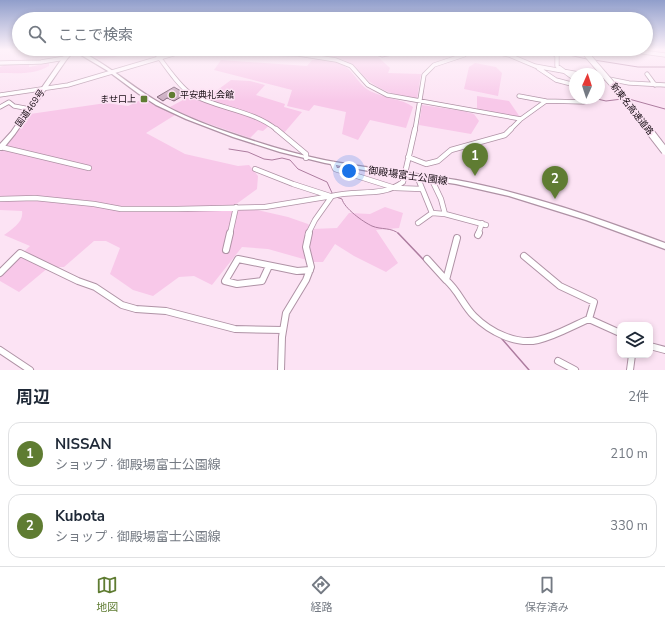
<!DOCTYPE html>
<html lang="ja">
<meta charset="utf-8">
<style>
body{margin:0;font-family:"Nunito Sans","Noto Sans JP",sans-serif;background:#f2f2f3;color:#1f2937}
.controls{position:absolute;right:12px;bottom:12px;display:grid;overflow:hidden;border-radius:8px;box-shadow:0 2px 6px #0003}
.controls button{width:36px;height:36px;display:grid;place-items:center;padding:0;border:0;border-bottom:1px solid #e0e1e3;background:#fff;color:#1f2937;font:20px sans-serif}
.compass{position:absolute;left:569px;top:68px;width:36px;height:36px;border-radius:50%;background:#fff;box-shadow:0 2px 6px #0003;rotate:3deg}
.you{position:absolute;left:349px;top:171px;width:14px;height:14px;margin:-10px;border:3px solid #fff;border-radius:50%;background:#1a73e8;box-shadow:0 0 0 6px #1a73e833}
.badge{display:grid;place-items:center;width:26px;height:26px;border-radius:50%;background:#5f7c32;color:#fff;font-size:13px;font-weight:700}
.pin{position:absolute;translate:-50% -33px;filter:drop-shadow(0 1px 2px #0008)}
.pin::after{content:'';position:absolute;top:21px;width:14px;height:12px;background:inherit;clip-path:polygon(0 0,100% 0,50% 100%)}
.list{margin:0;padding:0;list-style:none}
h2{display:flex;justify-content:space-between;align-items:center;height:52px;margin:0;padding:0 16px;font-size:17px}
h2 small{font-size:13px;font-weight:400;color:#747a83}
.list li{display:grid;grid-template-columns:26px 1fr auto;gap:12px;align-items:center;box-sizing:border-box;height:64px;margin:0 8px 8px;padding:0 8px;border:1px solid #e0e1e3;border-radius:12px}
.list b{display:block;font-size:15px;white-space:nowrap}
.list p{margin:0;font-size:13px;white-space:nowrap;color:#747a83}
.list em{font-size:13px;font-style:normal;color:#747a83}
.icon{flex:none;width:22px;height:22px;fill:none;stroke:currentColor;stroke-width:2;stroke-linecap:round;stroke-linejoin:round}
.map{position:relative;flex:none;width:665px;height:370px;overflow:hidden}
.search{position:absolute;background:#fff;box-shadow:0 2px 6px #0003;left:12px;right:12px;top:12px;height:44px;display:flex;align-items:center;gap:10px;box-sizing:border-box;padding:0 14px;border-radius:22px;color:#747a83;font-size:15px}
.sheet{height:196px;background:#fff}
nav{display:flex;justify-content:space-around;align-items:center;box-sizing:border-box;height:56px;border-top:1px solid #e0e1e3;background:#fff;font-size:11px;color:#747a83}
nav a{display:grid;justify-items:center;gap:2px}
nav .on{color:#5f7c32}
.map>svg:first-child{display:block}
</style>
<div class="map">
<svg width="665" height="370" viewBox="0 0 665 370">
<rect width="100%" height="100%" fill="#fce3f4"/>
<path fill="#f8c8e9" d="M109 49 120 50 116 57 99 59 79 50Z
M207 49H307L306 53 205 50Z
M321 49H354L377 56 390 68 388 73 421 74 417 99C401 96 386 93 373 84 365 79 360 71 353 65 344 58 331 57 320 55Z
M320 59C328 60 339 61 346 67 355 74 360 86 370 91 383 98 403 99 413 107L406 128 370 120 358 140 342 134 346 112 314 105 309 111 287 106 292 90 214 70 221 60 307 66 312 60Z
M49 63V66C34 75 17 73 0 73V67L6 64H29V67Z
M475 63 496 67 502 73 498 96 464 89 469 67Z
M231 80 250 81 265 85 256 95 285 104 284 107 302 112 284 133 272 123 263 131 258 130 250 138 192 118 170 107 192 95 204 100Z
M477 96 509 101 520 117 477 110Z
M143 99 175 115 146 133 185 154 238 166 249 165 258 176 257 189 235 205 288 217 308 224 312 229 337 228 349 213 370 214 385 207 403 213 399 228 376 230 398 263 386 272 354 256 335 244 323 262H314L268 249 242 247 212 285 194 276 179 277 153 296 133 290 110 274 120 248 106 241H94L64 267H49L19 292 0 281V275L30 246 4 235C12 229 24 222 22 211L0 210V152L30 114 106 103 128 106Z
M422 105 463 111 474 114 479 121 471 134 419 125Z"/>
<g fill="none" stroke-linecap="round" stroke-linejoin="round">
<path stroke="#ad7c9f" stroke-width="1" d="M357 49 382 57 409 52 428 51 451 53 452 51
M555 52 587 59
M594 60 638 67H665
M593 98 606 101 622 99
M629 99 665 109
M229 149 248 152 264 159 272 160 282 158 290 160 298 169 327 182 333 195
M336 197 342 199C344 208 363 222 372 226 381 230 392 227 399 234"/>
<path stroke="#ad7c9f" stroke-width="1.5" d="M398 233 439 276
M502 339 529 370"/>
</g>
<path fill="#caacc0" stroke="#7e6376" d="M174 87 186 94 174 101 167 98 163 101 157 97Z"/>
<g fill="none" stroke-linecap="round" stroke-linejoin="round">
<g stroke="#af92a5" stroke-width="5">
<path id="minor-far2" d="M153 49C163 62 178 86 191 94 218 109 253 110 277 130
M197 49 204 52 298 54 336 60 351 66 368 85 387 95 521 119
M451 49 468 52
M483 49 509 55 535 66 579 74
M549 49 557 56V66L575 79
M621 49 665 55
M0 63 41 62 65 58
M538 68 556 80 575 85
M647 74 655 85
M599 77 629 83 665 85
M0 95 68 85 190 49
M519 96 546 101
M0 107 9 102 14 106 30 109
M415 130 424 75 434 65 464 55 468 49
M510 130 521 119 546 101 583 102 588 101 589 98"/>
</g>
<g stroke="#af92a5" stroke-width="6">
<path id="minor-far1" d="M276 129 306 154V158
M1 147 89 168
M408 157 426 164 438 161 451 150 505 135 511 129
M333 164 335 169 395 188 422 189
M255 169 293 184 330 196
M417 176 432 213 418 223
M431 178 441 199 445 214
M0 199 35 198 94 204 121 209H177L265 207 332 196
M432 213 445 214 486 225
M230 234 236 207
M308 234 315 220 332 196C356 189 382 198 403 182L415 129
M478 234 482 223"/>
</g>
<g stroke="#af92a5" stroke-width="8">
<path id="minor" d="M478 235 479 233
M457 238 446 280C458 290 463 305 474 316 490 332 516 345 538 340 556 336 572 326 589 319L620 333
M226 250 230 233
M524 256 560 286 594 302 589 319
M427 259 446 280
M269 266 262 281 237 284 225 281 238 259 297 271 310 270
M0 273 20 253 78 281 95 287 122 305 136 309 166 311 235 329 283 330
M650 346 665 350
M0 350 30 370
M558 361 575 370
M281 370 282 337 286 313 306 280 311 267 306 247 309 233
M630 370 632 355"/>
</g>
<g stroke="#af92a5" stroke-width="2.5">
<path id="major" d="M71 49C79 49 85 54 91 57 116 71 136 90 160 103 181 115 204 124 227 132 259 143 291 153 324 160 368 169 412 172 456 180 528 193 597 218 665 243V249L586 220 509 196 456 184 369 171 325 163 280 152 233 137 186 119 156 105 139 94 108 71Z"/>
</g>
<g stroke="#af92a5" stroke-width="2">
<path id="highway" d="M71 49H76L67 59 15 134 2 150H0V144L11 132 63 57Z"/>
</g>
<use href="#minor-far2" stroke="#fff" stroke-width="3.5"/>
<use href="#minor-far1" stroke="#fff" stroke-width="4.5"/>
<use href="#minor" stroke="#fff" stroke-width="6"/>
<use href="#major" fill="#fff" fill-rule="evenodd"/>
<use href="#highway" fill="#fff" fill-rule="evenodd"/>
<g stroke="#af92a5" stroke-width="7" stroke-linecap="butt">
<path id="highway-bridge-far1" d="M582 49 631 106 649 130"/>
</g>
<g stroke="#af92a5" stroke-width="9" stroke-linecap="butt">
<path id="highway-bridge" d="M648 129 665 151"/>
</g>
<use href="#highway-bridge-far1" stroke="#fff" stroke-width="5.5"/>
<use href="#highway-bridge" stroke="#fff" stroke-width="7"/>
</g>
<linearGradient id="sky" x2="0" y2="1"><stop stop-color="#909ecb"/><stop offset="0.49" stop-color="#fef2fa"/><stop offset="1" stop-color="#fef2fa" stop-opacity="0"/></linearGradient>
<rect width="665" height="101" fill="url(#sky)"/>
<g fill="#5f7c32" stroke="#fce3f4" stroke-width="1.5">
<circle cx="172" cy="95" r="4"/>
<rect x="140" y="95" width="8" height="8" rx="2"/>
</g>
<g text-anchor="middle" stroke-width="3" stroke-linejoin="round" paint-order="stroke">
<g font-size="9" fill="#160c13" stroke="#fce3f4" text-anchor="start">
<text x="180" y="98">平安典礼会館</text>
<text x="136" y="102" text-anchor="end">ませ口上</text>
</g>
<g font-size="9" fill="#160c13" stroke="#fce3f4">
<text transform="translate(30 108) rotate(-55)" y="3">国道469号</text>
<text transform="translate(632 109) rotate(52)" y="3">新東名高速道路</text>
</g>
<g font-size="10" fill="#160c13" stroke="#fce3f4">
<text transform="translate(408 175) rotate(8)" y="4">御殿場富士公園線</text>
</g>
</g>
</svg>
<div class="controls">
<button><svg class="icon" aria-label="layers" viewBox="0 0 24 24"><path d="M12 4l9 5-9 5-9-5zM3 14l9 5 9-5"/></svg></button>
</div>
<svg class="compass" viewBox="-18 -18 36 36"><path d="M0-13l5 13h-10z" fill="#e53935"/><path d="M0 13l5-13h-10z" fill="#747a83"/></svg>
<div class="you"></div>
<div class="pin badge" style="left:475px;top:176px">1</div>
<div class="pin badge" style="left:555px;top:199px">2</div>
<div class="search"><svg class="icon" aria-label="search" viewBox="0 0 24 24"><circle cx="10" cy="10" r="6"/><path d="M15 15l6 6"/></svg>ここで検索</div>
</div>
<section class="sheet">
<h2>周辺<small>2件</small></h2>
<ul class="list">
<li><span class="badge">1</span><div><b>NISSAN</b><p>ショップ · 御殿場富士公園線</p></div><em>210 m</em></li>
<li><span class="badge">2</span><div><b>Kubota</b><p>ショップ · 御殿場富士公園線</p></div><em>330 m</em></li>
</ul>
</section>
<nav>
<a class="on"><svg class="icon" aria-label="map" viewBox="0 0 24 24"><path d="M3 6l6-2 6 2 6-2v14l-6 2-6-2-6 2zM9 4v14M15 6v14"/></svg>地図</a>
<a><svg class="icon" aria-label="directions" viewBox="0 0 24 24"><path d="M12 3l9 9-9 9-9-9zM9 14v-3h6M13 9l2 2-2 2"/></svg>経路</a>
<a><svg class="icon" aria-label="saved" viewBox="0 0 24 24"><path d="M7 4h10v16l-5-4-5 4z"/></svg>保存済み</a>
</nav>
